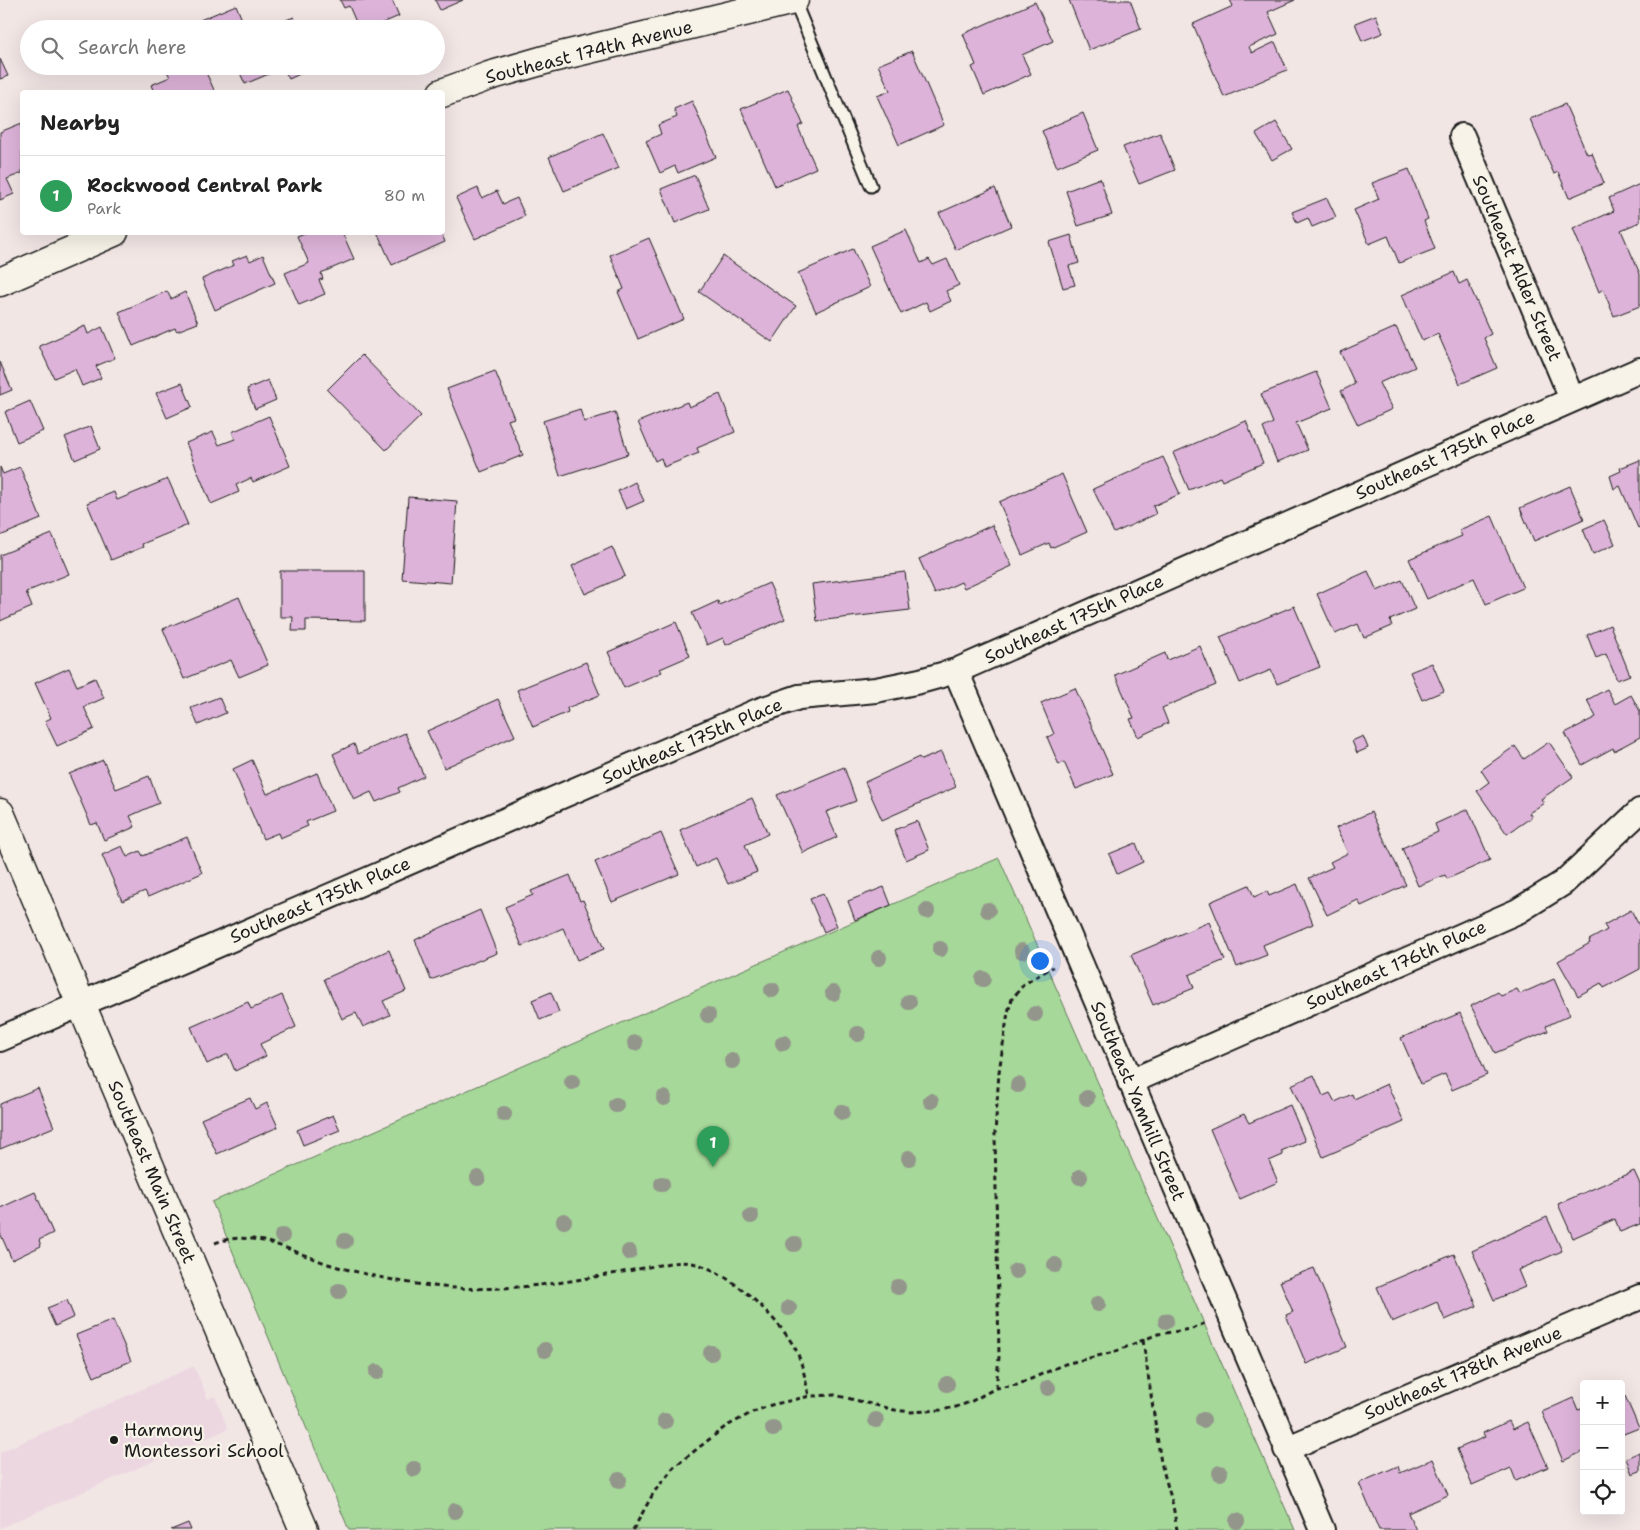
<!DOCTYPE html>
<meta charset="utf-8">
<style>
body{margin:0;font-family:"Shantell Sans",sans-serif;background:#f2f2f2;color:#222}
.controls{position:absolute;right:15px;bottom:15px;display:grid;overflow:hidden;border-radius:5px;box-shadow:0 5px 20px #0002}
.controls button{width:45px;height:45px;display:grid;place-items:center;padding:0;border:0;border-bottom:1px solid #e0e0e0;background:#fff;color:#222;font:25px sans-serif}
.you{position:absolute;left:1039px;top:960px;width:18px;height:18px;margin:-12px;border:4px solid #fff;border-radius:50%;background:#1a73e8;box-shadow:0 0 0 8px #1a73e833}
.badge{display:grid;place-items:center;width:32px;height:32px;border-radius:50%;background:#ea580c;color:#fff;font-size:16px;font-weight:700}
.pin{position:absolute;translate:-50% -41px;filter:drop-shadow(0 1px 2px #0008)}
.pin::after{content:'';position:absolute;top:26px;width:18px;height:15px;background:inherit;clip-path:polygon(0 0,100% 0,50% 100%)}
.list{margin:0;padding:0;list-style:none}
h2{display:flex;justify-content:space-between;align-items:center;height:65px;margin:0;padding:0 20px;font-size:21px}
h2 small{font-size:16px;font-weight:400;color:#767676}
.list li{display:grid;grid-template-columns:32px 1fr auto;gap:15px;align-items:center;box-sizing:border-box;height:80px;padding:0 20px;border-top:1px solid #e0e0e0}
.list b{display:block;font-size:19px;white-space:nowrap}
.list p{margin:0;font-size:16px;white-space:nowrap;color:#767676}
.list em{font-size:16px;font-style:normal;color:#767676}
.icon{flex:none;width:28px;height:28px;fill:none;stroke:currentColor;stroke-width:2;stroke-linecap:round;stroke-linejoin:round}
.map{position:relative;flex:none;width:1640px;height:1530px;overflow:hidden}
.search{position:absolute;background:#fff;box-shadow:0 5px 20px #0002;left:20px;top:20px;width:425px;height:55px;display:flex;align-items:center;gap:12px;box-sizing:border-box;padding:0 18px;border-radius:28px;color:#767676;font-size:19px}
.panel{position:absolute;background:#fff;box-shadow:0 5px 20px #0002;left:20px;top:90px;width:425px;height:145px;border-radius:5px}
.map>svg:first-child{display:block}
</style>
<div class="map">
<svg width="1640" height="1530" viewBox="0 0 1640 1530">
<rect width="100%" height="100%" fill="#f2e6e5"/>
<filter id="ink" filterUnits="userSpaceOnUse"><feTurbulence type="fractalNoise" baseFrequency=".02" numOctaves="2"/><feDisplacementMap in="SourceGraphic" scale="10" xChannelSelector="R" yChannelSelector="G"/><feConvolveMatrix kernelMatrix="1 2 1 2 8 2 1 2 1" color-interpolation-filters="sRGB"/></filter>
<g filter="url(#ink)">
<path fill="#ecd7e1" d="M194 1366 208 1399 215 1396 228 1429 0 1528V1452Z"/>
<path fill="#a6d899" stroke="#617a5a" d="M999 858 1295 1530H349L212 1202Z"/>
<path fill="#ddb3d9" stroke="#1c1c1c" d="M340 0H392L399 16 369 29H359L349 6 344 8Z
M435 0H463L440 10Z
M1069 0H1130L1141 29 1089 50Z
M1230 0H1295L1268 12 1278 34 1249 47 1252 53 1275 42 1287 70 1224 97 1193 24 1233 6Z
M1035 2 1053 41 1022 55 1031 74 984 95 972 67 976 65 963 34Z
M236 5 243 22 230 27V29H204L200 20Z
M1376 15 1383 33 1362 41 1355 23Z
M294 17 299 29H242L266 19 270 26Z
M912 51 944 125 899 145 877 96 890 91 878 65Z
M0 59 8 76 0 79Z
M164 66H183L184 69 191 66H203L215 92H154L151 85 170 77Z
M237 66H315V67L289 79 283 68 245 84Z
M788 89 803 124 798 127 816 168 775 186 741 109Z
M692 101 716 157 678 173 675 166 660 173 646 141 661 134 658 125 677 117 674 109Z
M1565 104 1587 154 1592 153 1604 183 1569 198 1558 172 1554 174 1530 119Z
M1083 113 1098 150 1057 167 1042 131Z
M1276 122 1292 149 1272 160 1256 134Z
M22 123V173L7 179 14 194 0 200V132Z
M603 133 619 168 564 191 549 157Z
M1160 133 1175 170 1139 184 1123 147Z
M1409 169 1428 219 1424 221 1435 249 1399 263 1388 236 1369 244 1354 210 1379 199 1372 183Z
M695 175 709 209 675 223 661 189Z
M1100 178 1112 215 1078 226 1066 191Z
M1640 184V222L1621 230 1640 274V306L1614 316 1603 289 1599 292 1573 229 1614 211 1609 198Z
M478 188 482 198 497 191 503 204 517 198 525 216 475 239 456 198Z
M995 188 1011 226 956 250 939 213Z
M1327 198 1336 217 1312 227 1308 218 1297 223 1292 212Z
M906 230 921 263 929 259 933 265 947 259 959 285 946 291 951 301 930 311 926 302 901 314 870 246Z
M307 232H342L354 259 321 273 323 279 319 280 325 294 299 305 285 273 309 263 297 236Z
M377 232H441L445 242 392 265Z
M1071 235 1079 263 1069 266 1075 285 1063 288 1049 242Z
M649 238 684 319 638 339 618 292 624 289 610 255Z
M853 249 870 287 816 312 798 273Z
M247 255 250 261 263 255 275 283 215 310 202 279 234 265 232 261Z
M723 256 796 306 772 342 699 292Z
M1454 272 1459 284 1467 280 1491 334 1484 338 1497 368 1460 384 1438 334 1422 341 1402 295Z
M167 291 171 299 185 292 198 323 177 331 175 328 133 346 119 312Z
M85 326 88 334 102 327 115 358 96 366 101 378 82 386 75 369 54 378 39 346Z
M1396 327 1415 367 1379 383 1392 409 1358 425 1341 391 1355 384 1340 352Z
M362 355 421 416 386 450 327 390Z
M0 362 12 390 0 395Z
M495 371 514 418 508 420 523 455 481 472 447 389Z
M1316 372 1332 408 1296 423 1308 450 1277 462 1263 428 1273 423 1261 394Z
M268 380 276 400 255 409 247 389Z
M182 383 192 407 167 418 156 393Z
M720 394 735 432 697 448 699 453 664 467 661 458 655 461 638 422 687 402 689 407Z
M30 401 43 431 17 442 5 412Z
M580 409 584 422 615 412 628 454 560 476 543 421Z
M269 416 290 466 253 482 251 478 236 485 239 492 211 504 186 443 213 432 219 445 235 439 232 432Z
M1246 421 1263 463 1222 481 1220 477 1189 490 1173 453Z
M91 426 100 449 75 460 65 437Z
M1163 457 1180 494 1153 506 1156 514 1114 533 1093 489Z
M1640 460V527L1638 528 1620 486 1614 489 1610 476 1621 471 1620 468Z
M0 467 3 474 20 467 41 519 0 536Z
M1062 474 1087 532 1051 548 1049 543 1022 555 999 502Z
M168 479 188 525 142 544 143 547 111 560 87 503 114 492 117 500Z
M635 482 644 501 626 509 618 491Z
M1570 486 1584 519 1534 541 1520 508Z
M408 497 457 501 451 583 402 579Z
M1492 516 1523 588 1486 604 1474 578 1427 599 1409 559 1462 536 1459 530Z
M1604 520 1615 544 1593 554 1583 529Z
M992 525 1012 566 964 588 961 582 935 594 919 559Z
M52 534 69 574 26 592 32 607 0 621V555Z
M612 547 625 576 585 594 572 566Z
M280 571H365V621L306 620V631H292L293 617H280Z
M1368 571 1377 591 1402 580 1415 609 1390 620 1392 626 1364 638 1358 624 1335 634 1317 594Z
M905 572 910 610 817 621 812 584Z
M769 583 785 619 726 645 723 638 707 645 692 613 718 601 719 605Z
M239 597 268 665 239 677 231 660 184 679 163 629Z
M1294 606 1320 667 1277 684 1271 670 1240 683 1220 637Z
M676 622 690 656 660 669 662 672 624 688 608 652Z
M1610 625 1630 675 1617 680 1606 654 1596 658 1587 635Z
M1200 646 1216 685 1162 708 1168 723 1138 737 1130 719 1134 718 1115 675 1165 653 1167 660Z
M586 662 600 695 567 708 568 712 533 727 517 690Z
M1432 663 1444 691 1422 700 1410 672Z
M69 668 77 686 95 678 104 698 84 707 94 729 57 746 45 721 51 718 35 683Z
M1075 688 1113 774 1076 789 1064 762 1059 765 1047 737 1054 734 1041 703Z
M1607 689 1615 704 1631 695 1640 711V737L1614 751 1613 748 1582 765 1565 733 1596 717 1587 700Z
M219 697 226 713 198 725 191 708Z
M498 699 515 736 444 768 427 731Z
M405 733 424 776 398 788 400 792 376 802 371 792 354 800 333 754 354 744 358 754Z
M1363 736 1368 748 1357 753 1352 741Z
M1549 742 1573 777 1541 799 1544 803 1529 813 1532 817 1507 834 1477 791 1489 782 1481 770 1515 746 1524 759Z
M941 752 956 787 882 820 865 782 919 757 921 760Z
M103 760 116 789 149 776 159 803 130 816 135 827 104 840 97 823 91 825 69 774Z
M252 760 267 794 317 773 333 811 306 822 308 826 280 838 278 833 263 839 233 769Z
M844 767 856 801 826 812 837 837 803 853 777 795Z
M752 798 768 834 745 845 757 872 728 884 716 858 696 867 680 830Z
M1468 809 1490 860 1447 879 1445 875 1418 886 1402 848 1438 832 1435 824Z
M1371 812 1406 885 1361 906 1358 900 1327 915 1309 878 1333 867 1330 862 1348 853 1336 828Z
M917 821 929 850 906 860 894 830Z
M661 833 679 874 612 902 595 862Z
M187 837 202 873 148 897 145 891 122 901 102 855 122 846 127 857 140 851 143 856Z
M1136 843 1143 862 1117 874 1109 854Z
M570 875 580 901 583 900 604 949 577 960 563 928 522 946 505 907 533 895 531 891Z
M1297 884 1313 924 1263 945 1267 955 1237 967 1210 902 1249 885 1254 897 1267 891 1269 896Z
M884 887 891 905 855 920 848 901Z
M823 894 837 926 824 932 810 899Z
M480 910 497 953 431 980 415 940 442 927Z
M1631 910 1640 927V969L1604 988 1601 983 1578 996 1558 961 1590 943 1589 940 1607 930 1604 925Z
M1209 922 1225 960 1189 975 1194 988 1153 1005 1131 955Z
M389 950 406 991 383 1001 390 1015 363 1027 356 1013 342 1019 324 979Z
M1554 979 1570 1015 1546 1026 1548 1031 1495 1053 1471 1006 1498 992 1501 996 1517 989 1520 994Z
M551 992 559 1012 540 1020 532 1000Z
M282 995 296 1027 260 1044 266 1056 235 1071 228 1054 207 1064 191 1027 248 1002 251 1009Z
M1460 1013 1487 1075 1452 1090 1445 1074 1421 1084 1401 1038Z
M1314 1075 1323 1096 1330 1093 1335 1102 1352 1094 1354 1099 1387 1084 1404 1122 1323 1157 1291 1085Z
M38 1088 54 1127 0 1149V1104Z
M250 1098 255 1109 267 1103 278 1127 217 1154 201 1119Z
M1290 1105 1305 1141 1281 1151 1283 1155 1269 1161 1278 1182 1240 1199 1210 1129 1244 1114 1249 1123Z
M333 1115 340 1130 303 1145 297 1130Z
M1634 1171 1640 1184V1224L1620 1232 1615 1219 1573 1238 1558 1204Z
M35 1192 53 1233 39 1240 41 1246 12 1260 0 1233V1208Z
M1547 1217 1562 1251 1518 1270 1525 1287 1494 1300 1472 1251Z
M1454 1254 1477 1306 1445 1320 1437 1302 1392 1322 1377 1287Z
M1314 1268 1347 1347 1306 1364 1286 1315 1293 1312 1280 1281Z
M67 1300 74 1317 55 1326 47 1308Z
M113 1320 131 1361 94 1377 76 1335Z
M1625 1396 1639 1428 1621 1435V1397Z
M1573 1398 1578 1410 1584 1408V1451L1563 1461 1542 1412Z
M1509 1421 1513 1429 1528 1422 1548 1467 1516 1481 1511 1468 1472 1485 1457 1449 1485 1437 1483 1433Z
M1640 1452V1471L1632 1474 1626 1458Z
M1433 1459 1448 1495 1408 1513 1416 1530H1379L1359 1483 1398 1466 1400 1473Z
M188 1523 191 1530H171Z"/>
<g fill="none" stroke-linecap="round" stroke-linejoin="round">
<g stroke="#1c1c1c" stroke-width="15">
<path id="lane" d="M794 0 871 186"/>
</g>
<g stroke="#1c1c1c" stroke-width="28">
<path id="street" d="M1462 136 1572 399
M956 671 1322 1530
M0 1039 758 711 799 697 876 690 920 681 956 671 1640 370
M1130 1082 1518 911 1563 883 1640 811
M1286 1449 1640 1297"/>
</g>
<g stroke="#1c1c1c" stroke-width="31">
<path id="secondary" d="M442 93 489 76 548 59 794 0
M0 282 114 232
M0 813 304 1530"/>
</g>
<path stroke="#1c1c1c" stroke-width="3" stroke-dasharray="5 4" stroke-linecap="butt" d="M215 1243C256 1227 298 1256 338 1267 372 1276 407 1284 442 1287 518 1294 596 1277 670 1263 679 1262 688 1262 697 1264 732 1274 781 1320 797 1352 803 1366 806 1382 809 1397
M1143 1340 1161 1463 1173 1505 1177 1530
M996 1388 999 1357 995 1134 999 1072 1008 1012 1012 999 1024 984 1053 967
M633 1530 654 1492 674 1467 725 1427 753 1412 771 1405 810 1396 835 1395 895 1410 911 1412 941 1410 956 1407 970 1402 996 1388 1017 1385 1065 1364 1114 1352 1158 1334 1192 1329 1205 1323"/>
<use href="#lane" stroke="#f7f3e8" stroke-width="11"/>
<use href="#street" stroke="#f7f3e8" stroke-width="24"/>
<use href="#secondary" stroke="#f7f3e8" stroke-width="28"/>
</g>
<g fill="#93968b">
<circle cx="988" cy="910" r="8"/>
<circle cx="927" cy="911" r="8"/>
<circle cx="940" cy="949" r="8"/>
<circle cx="1022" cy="951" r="8"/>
<circle cx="879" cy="958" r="8"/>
<circle cx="983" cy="979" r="8"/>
<circle cx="772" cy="990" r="8"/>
<circle cx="833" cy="993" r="8"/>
<circle cx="909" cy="1002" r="8"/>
<circle cx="1035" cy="1014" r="8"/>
<circle cx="708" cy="1015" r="8"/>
<circle cx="858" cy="1034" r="8"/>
<circle cx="635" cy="1043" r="8"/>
<circle cx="783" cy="1043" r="8"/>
<circle cx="732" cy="1061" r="8"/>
<circle cx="572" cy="1082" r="8"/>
<circle cx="1018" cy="1085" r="8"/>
<circle cx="664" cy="1098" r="8"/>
<circle cx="1087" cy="1098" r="8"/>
<circle cx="931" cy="1101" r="8"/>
<circle cx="616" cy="1105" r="8"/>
<circle cx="842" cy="1112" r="8"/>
<circle cx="504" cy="1114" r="8"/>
<circle cx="909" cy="1158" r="8"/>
<circle cx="1080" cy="1177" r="8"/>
<circle cx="478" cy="1178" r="8"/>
<circle cx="662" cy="1184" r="8"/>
<circle cx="751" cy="1216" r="8"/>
<circle cx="564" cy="1221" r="8"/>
<circle cx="282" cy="1236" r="8"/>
<circle cx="345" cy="1241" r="8"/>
<circle cx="794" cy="1244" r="8"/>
<circle cx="629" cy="1252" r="8"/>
<circle cx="1055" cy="1265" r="8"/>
<circle cx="1016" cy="1271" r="8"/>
<circle cx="898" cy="1287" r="8"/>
<circle cx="339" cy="1291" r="8"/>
<circle cx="1098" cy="1304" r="8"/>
<circle cx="789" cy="1308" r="8"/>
<circle cx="1166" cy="1321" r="8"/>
<circle cx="545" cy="1350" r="8"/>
<circle cx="711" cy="1353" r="8"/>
<circle cx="377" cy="1372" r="8"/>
<circle cx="947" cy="1384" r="8"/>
<circle cx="1048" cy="1388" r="8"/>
<circle cx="876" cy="1420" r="8"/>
<circle cx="1203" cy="1420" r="8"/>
<circle cx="665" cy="1421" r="8"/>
<circle cx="773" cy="1429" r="8"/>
<circle cx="414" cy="1469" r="8"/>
<circle cx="1220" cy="1473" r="8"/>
<circle cx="619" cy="1480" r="8"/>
<circle cx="455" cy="1511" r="8"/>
<circle cx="1237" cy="1521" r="8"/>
</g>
</g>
<circle fill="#1c1c1c" stroke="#f7f3e8" stroke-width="2" cx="114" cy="1440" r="5"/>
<g text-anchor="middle" stroke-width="4.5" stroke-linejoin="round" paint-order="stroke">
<g font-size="18" fill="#1c1c1c" stroke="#f7f3e8">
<text transform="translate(589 52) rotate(-14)" y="6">Southeast 174th Avenue</text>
<text transform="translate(1517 268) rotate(67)" y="6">Southeast Alder Street</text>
<text transform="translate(1445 455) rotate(-24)" y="6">Southeast 175th Place</text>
<text transform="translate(1074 619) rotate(-24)" y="6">Southeast 175th Place</text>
<text transform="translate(692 741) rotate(-23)" y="6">Southeast 175th Place</text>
<text transform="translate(320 900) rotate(-23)" y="6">Southeast 175th Place</text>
<text transform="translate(1396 965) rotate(-24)" y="6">Southeast 176th Place</text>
<text transform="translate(1138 1101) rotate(67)" y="6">Southeast Yamhill Street</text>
<text transform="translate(152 1172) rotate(67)" y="6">Southeast Main Street</text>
<text transform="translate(1463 1373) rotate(-23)" y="6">Southeast 178th Avenue</text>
</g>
<g font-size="18" fill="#1c1c1c" stroke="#f7f3e8" text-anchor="start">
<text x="124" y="1436">Harmony<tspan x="124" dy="21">Montessori School</tspan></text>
</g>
</g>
</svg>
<div class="controls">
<button>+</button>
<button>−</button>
<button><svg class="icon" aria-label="locate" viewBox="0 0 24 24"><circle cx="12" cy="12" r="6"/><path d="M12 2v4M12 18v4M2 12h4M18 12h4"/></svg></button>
</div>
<div class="you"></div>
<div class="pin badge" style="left:713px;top:1167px;background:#2e9e5b">1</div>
<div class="search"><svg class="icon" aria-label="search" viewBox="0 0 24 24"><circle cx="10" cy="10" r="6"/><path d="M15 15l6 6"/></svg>Search here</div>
<section class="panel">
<h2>Nearby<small></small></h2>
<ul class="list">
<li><span class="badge" style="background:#2e9e5b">1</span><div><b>Rockwood Central Park</b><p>Park</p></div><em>80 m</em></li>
</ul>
</section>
</div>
